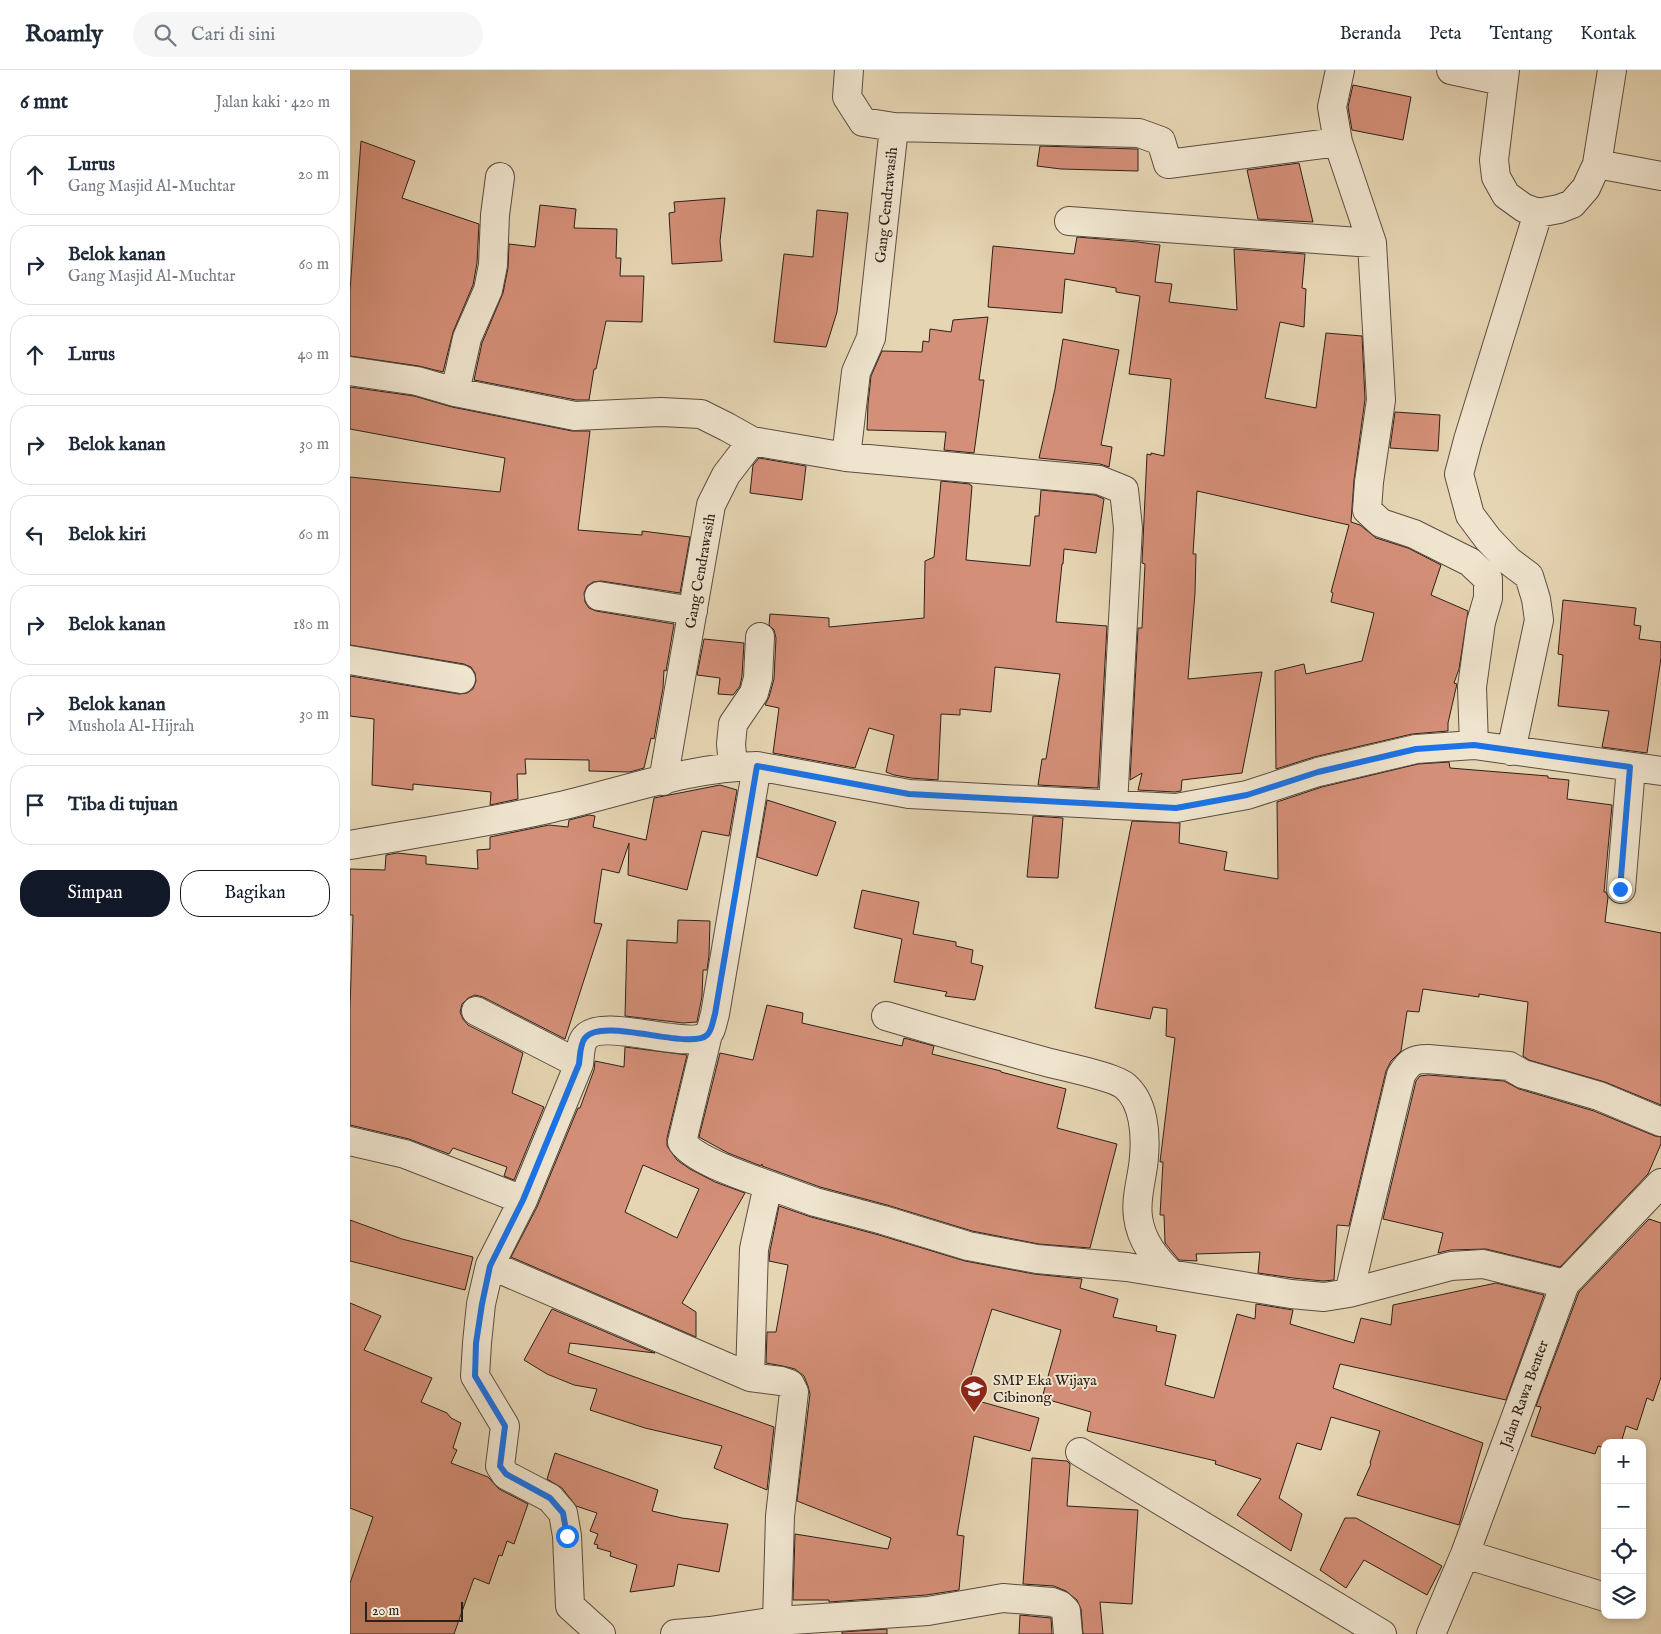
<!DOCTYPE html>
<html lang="id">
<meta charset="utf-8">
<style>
body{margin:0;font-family:"IM FELL English",serif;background:#f6f6f7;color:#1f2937}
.controls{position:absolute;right:15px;bottom:15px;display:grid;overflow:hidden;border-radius:10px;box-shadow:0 2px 8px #0003}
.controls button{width:45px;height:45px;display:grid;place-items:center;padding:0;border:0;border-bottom:1px solid #e0e1e3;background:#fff;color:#1f2937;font:25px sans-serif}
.scale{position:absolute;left:15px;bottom:12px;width:98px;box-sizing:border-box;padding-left:5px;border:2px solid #2d201a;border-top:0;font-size:14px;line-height:18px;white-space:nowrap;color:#2d201a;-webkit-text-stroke:4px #efe4ce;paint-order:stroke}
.stop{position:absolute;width:15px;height:15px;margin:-11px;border:4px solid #1a73e8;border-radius:50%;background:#fff}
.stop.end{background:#1a73e8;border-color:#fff;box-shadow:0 1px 5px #0008}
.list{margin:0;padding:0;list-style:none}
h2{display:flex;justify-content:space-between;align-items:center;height:65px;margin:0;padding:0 20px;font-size:21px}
h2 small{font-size:16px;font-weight:400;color:#747a83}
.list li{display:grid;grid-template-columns:32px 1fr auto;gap:15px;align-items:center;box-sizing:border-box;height:80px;margin:0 10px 10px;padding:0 10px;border:1px solid #e0e1e3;border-radius:20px}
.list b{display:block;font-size:19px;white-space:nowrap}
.list p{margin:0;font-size:16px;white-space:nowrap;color:#747a83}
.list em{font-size:16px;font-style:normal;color:#747a83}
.actions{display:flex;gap:10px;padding:15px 20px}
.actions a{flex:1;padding:11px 0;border:1px solid #111827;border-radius:20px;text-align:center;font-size:18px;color:#111827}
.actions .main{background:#111827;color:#fff}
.icon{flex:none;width:28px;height:28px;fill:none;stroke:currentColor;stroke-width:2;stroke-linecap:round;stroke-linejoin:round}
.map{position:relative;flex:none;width:1311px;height:1564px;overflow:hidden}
header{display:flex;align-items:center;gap:30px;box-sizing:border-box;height:70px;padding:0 25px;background:#fff;border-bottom:1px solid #e0e1e3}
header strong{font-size:24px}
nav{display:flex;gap:28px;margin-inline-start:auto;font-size:18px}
.search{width:350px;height:45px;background:#f6f6f7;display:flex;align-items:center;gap:12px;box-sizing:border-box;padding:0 18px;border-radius:28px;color:#747a83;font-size:19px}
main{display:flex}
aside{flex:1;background:#fff}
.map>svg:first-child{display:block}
</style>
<header>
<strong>Roamly</strong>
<div class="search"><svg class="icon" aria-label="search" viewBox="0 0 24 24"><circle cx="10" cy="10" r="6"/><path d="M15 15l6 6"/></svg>Cari di sini</div>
<nav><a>Beranda</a><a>Peta</a><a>Tentang</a><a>Kontak</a></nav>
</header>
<main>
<aside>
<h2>6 mnt<small>Jalan kaki · 420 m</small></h2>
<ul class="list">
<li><svg class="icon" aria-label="ahead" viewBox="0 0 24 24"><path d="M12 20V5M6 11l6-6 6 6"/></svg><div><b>Lurus</b><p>Gang Masjid Al-Muchtar</p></div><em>20 m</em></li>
<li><svg class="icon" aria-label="right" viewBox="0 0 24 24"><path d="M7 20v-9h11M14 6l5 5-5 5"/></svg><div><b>Belok kanan</b><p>Gang Masjid Al-Muchtar</p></div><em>60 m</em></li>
<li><svg class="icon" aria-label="ahead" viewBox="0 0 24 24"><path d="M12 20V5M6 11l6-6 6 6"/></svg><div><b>Lurus</b></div><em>40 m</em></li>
<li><svg class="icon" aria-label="right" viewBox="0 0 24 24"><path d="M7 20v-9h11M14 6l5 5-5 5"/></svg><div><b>Belok kanan</b></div><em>30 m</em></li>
<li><svg class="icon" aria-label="left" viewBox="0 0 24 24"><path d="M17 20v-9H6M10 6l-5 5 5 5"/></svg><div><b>Belok kiri</b></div><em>60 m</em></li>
<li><svg class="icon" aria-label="right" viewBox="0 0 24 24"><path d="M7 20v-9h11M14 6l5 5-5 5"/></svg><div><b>Belok kanan</b></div><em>180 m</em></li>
<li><svg class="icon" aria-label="right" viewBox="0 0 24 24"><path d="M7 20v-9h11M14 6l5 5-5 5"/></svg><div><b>Belok kanan</b><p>Mushola Al-Hijrah</p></div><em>30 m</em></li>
<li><svg class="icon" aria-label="arrive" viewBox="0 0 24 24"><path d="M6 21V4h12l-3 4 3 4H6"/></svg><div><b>Tiba di tujuan</b></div></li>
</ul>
<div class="actions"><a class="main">Simpan</a><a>Bagikan</a></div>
</aside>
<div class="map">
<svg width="1311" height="1564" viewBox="0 0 1311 1564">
<rect width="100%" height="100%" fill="#e6d5b3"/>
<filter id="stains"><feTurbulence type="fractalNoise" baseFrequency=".004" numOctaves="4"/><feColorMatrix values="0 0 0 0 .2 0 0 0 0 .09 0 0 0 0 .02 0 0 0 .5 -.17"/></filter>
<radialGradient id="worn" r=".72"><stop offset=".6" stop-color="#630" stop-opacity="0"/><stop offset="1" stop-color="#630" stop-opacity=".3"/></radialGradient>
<path fill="#d48f78" stroke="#2d201a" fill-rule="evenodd" d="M1003 15 1061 27 1053 70 1002 60 998 37Z
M11 71 65 91 52 128 129 154 127 193 123 215 103 262 93 302 69 296 0 286V221Z
M690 76 786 79H788V101L711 99 687 96Z
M949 93 963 152 908 149 897 100Z
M375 128 370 171 372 191 322 194 319 143 325 142 324 132Z
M190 135 226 139 224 158 267 159 266 188H271L270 206H294L292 252 256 251 246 299H244L239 330H226L124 310 132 273 153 223 158 198 159 174 185 177Z
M467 140 498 143 487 242 476 277 424 272 434 184 463 187Z
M727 167 788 172 810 175 805 212 822 214 819 232 887 240 884 179 955 184 952 218 956 219 954 257 930 252 915 328 966 338 976 263 1012 266 1015 329 1004 410 1001 452 1010 455 1026 468 1058 478 1091 495 1081 525 1118 541 1109 599 1104 613 1107 614 1106 618 1098 653V661L1062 664 964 687 926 699 925 601 954 594 956 604 1012 591 1024 543 981 532 983 523 981 522 999 455 847 421 843 484H846L845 523 838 609 912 602 892 703 832 710 831 721 825 722 788 720 792 703 780 710 788 558H792L795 494 792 493 797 384 801 385V383L814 386 821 309 779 304 790 226 766 222V218L715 209 712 243 638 237 643 176 724 184Z
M638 247 629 310H634L624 383 594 380 596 362 517 360 518 334 521 306 532 281 572 282 573 271 579 272 580 259 601 262 603 250Z
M713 269 769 280 751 375 762 377 759 397 750 394 689 388 705 319Z
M0 317 64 326 102 337 222 361H240L228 460 292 465V461L340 467 330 523 251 511 243 512 237 516 234 523 235 532 239 538 246 541 324 554 316 601 314 600 313 618 304 669 301 668 294 698 280 702 239 701V690L175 689 176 704H167L168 729 140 735 141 722 63 714V720L22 715 24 649 0 646V606L109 624 117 623 123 619 126 611 125 603 121 597 114 594 0 575V407L150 422 155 388 0 359Z
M1045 342 1090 345 1088 381 1040 378Z
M409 388 456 396 452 430 400 423 403 395Z
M591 411 620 414V415L622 416 616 490 680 496 685 446H689L691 420 745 425 754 429 746 483 714 479 713 494H712L706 552 757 556 748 718 688 715 692 689H696L710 604 645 597 641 642 610 639V645L591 644 588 710 561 708 544 705 536 702 544 665 519 658 505 698 423 683 429 638 415 635 419 627 424 609 426 568 424 560 419 555 420 544 479 548V557L574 548 575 491 584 487Z
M1213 530 1286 538 1284 555 1291 556 1289 569 1311 572V588L1297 683 1252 677 1259 641 1208 636 1213 585 1208 584Z
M354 569 394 573 392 606 390 616 383 625 368 624 370 608 347 605Z
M1099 692 1100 698 1198 706V708L1219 710 1217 729 1262 735 1254 822H1256L1258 827 1255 852 1311 863V1035L1255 1012 1179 990 1173 986 1178 932 1129 924V927L1073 919 1069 942 1057 941 1051 981 1041 991 1036 1001 999 1156 987 1155 984 1210 973 1211 943 1208 908 1203 910 1182 846 1184 847 1191 829 1190 815 1173 814 1145H810L813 1092H810L825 968 816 966 817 939 803 937 800 949 745 938 782 751 830 753 829 773 877 782 874 800 928 809 927 732 972 717 1068 694Z
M370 715 387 720 379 766 352 761 337 820 278 805 279 773 269 803 252 799 244 853 252 854 215 969 133 927 125 925 118 928 112 934 110 942 113 949 118 955 173 983 162 1023 194 1037 164 1110 154 1106 157 1097 103 1078 99 1084 59 1069 0 1055V938L3 845H0V799L35 800 36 785 47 783 76 786V794L128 799 127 780 140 779V767L199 755 218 757 219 750 239 745 245 746 243 757 296 770 304 728Z
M417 730 486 752 467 806 407 787Z
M683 746 713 748 708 808 677 807Z
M512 820 569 832 563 864 606 872V876L623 880 621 893 633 896 625 930 595 926 597 922 544 912 552 869 504 858Z
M328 850 360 851 359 885 357 900H353L352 926 347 952 333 953 275 946 277 870 327 873Z
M417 935 453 943 452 953 552 976 554 968 584 976 582 984 651 1001V1002L716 1019 707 1058 767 1074 740 1178 689 1174 622 1161 537 1135 470 1117 412 1096V1094L411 1096 378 1083 349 1067 370 983 403 990Z
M275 977 337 985 317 1068V1076L327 1090 340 1099 365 1112 395 1123 332 1233 346 1242V1267L161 1187 187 1137 228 1038H230L244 1000 245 991 274 997ZM293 1095 349 1119 327 1168 275 1142Z
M1070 1006 1078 1005 1154 1011 1169 1019 1244 1041 1305 1066 1311 1067V1074L1298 1104 1210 1197 1136 1179 1100 1180 1088 1183 1093 1163 1033 1149 1066 1011Z
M429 1136 461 1147 529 1165 615 1191 684 1204 732 1209 730 1218 768 1229 763 1247 807 1256 806 1261 826 1265 815 1315 864 1328 887 1244 905 1249 906 1234 943 1240 940 1254 1004 1273 1011 1248 1041 1255 1043 1235 1146 1213 1194 1225 1156 1330 990 1294 983 1318 1133 1373 1109 1455 1007 1425 1021 1394 1020 1393 1030 1361 981 1347 971 1380 947 1373 929 1428 952 1444 941 1481 887 1445 911 1409 865 1394 866 1391 737 1361 741 1342 692 1328 711 1260 642 1239 614 1327 689 1348 680 1381 624 1366 607 1465 614 1466 609 1520 576 1525 479 1532V1530H443L445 1464 538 1479 541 1468 447 1431 460 1324 458 1316 454 1306 445 1299 433 1296 416 1293 417 1262H426L438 1195 419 1191 420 1181Z
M1299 1149 1311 1153V1307L1303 1331 1297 1328 1287 1360 1276 1356 1271 1373H1255V1378L1248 1376 1245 1384 1181 1366 1191 1337 1186 1336 1229 1222Z
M0 1150 52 1169 123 1187 115 1220 0 1191Z
M0 1233 31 1246 14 1280 82 1308 71 1332 97 1343 101 1348 111 1353 103 1378 107 1380 101 1393 138 1407 149 1419 178 1434 164 1474 157 1471 152 1486 149 1485 139 1514 124 1508 104 1564H0V1513L23 1447 0 1438Z
M202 1239 305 1283 220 1273 218 1283 424 1357 417 1420 364 1398 372 1376 295 1358 240 1340 247 1319 224 1315 197 1304 174 1290Z
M205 1383 308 1420 302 1441 332 1448 378 1454 369 1502 328 1494 324 1516 280 1522 287 1495 260 1486 261 1482 247 1478 248 1475 244 1474 248 1464 240 1461 247 1443 226 1436 212 1418 197 1409Z
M682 1388 717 1391 720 1394 717 1436 788 1440 782 1534 750 1532 753 1564H733L731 1539 727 1530 716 1521 704 1516 673 1514Z
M995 1448H1006L1092 1496 1077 1525 1014 1490 996 1518 970 1500Z
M670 1545 701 1548 702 1564H669Z
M537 1559V1564H492V1562Z"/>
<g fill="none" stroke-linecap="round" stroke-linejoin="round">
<g stroke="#5b4d40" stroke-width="30">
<path id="minor" d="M499 0 497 27 513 52 544 57 789 63 811 71 818 94 988 72
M990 0 982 37 988 72 1022 173 1031 330 1019 412 1017 440 1031 453 1064 464 1120 492 1138 509V528L1131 552 1122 617 1124 675
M1101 0 1152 11
M1155 0 1144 90 1146 107 1156 125 1174 138 1188 143 1209 139 1222 134 1236 118 1247 94 1262 0
M1247 94 1311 106
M719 151 1022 173
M0 301 67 311 105 322 225 346 311 342 351 344 377 357 402 371
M105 322 117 268 138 220 143 195 145 145 150 107
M496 387 506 302 521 268 544 57
M249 526 343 541
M0 590 111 609
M1161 681 1189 550 1186 529 1179 506 1159 491 1138 469 1120 445 1109 404 1118 370 1188 143
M383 696 381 674 383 654 404 623 408 608 410 567
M313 711 361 435 376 405 402 371 496 387 749 410 774 420 778 458 763 735
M0 775C67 763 136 753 202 738 270 723 337 697 407 696L559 724 826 738 897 725 968 702 1066 679 1124 675 1311 701
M1271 819 1281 697
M126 941 229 994
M536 946C590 962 645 978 700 993 716 997 764 1007 775 1016 794 1032 796 1064 794 1087 793 1106 785 1127 788 1147 791 1171 805 1188 821 1204
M358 964 332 1072C345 1091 396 1107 418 1115L404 1179 400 1307
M0 1071 55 1084 173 1130 140 1195 131 1234 127 1273 125 1306 155 1356 150 1396 156 1405 200 1428 213 1443 217 1466 220 1536 251 1564
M418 1115 465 1132 533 1150 618 1176 687 1189 777 1197 941 1224 974 1227 999 1223 1101 1196 1133 1194 1215 1214
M173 1130 229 994C230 986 230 974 235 968 252 946 339 981 357 965 362 961 363 950 365 944L407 696
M140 1195 400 1307 431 1311 440 1314 444 1322 430 1446 427 1551
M999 1223 1051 1005C1059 992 1063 989 1078 989L1159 996 1173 1004 1249 1026 1311 1052
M730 1382 1032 1564
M1115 1484 1255 1527
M325 1564 360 1561 427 1551 578 1541 653 1528 702 1532 710 1535 716 1541 718 1564
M1081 1564 1115 1484 1215 1214 1311 1113"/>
</g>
<use href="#minor" stroke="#efe4ce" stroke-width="28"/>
</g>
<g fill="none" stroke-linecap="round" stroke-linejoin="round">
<path stroke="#1a73e8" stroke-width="6" d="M217 1466 213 1443 200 1428 156 1404 150 1396 155 1356 125 1306 126 1273 132 1234 140 1196 173 1130 229 994C230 986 230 974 235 968 252 946 340 981 357 965 362 961 363 950 365 944L407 696 559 724 826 738 897 725 968 702 1066 679 1124 675 1280 697 1270 819"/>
</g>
<defs>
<g id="school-pin" transform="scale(1.4375)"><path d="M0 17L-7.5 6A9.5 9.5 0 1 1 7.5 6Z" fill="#8f2418" stroke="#efe4ce"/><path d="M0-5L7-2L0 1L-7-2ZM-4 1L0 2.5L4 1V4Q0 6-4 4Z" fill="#fff"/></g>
</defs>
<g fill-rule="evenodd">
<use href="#school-pin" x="624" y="1319"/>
</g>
<g text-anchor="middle" stroke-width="4" stroke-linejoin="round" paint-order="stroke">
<g font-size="15" fill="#2d201a" stroke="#efe4ce">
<text transform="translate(536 135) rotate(-84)" y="5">Gang Cendrawasih</text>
<text transform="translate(350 501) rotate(-80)" y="5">Gang Cendrawasih</text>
<text transform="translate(1174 1324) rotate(-70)" y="5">Jalan Rawa Benter</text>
</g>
<g font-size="15" fill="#2d201a" stroke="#efe4ce" text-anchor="start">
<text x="643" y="1315">SMP Eka Wijaya<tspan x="643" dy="17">Cibinong</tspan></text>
</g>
</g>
<rect width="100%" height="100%" filter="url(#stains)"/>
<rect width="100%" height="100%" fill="url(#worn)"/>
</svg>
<div class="controls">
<button>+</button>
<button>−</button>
<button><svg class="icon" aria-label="locate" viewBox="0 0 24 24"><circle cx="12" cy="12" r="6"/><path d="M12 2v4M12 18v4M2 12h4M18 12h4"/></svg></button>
<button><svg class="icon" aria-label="layers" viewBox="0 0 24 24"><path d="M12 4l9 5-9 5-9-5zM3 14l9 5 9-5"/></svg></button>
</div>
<div class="scale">20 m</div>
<div class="stop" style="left:217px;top:1466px"></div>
<div class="stop end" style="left:1270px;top:819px"></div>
</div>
</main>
